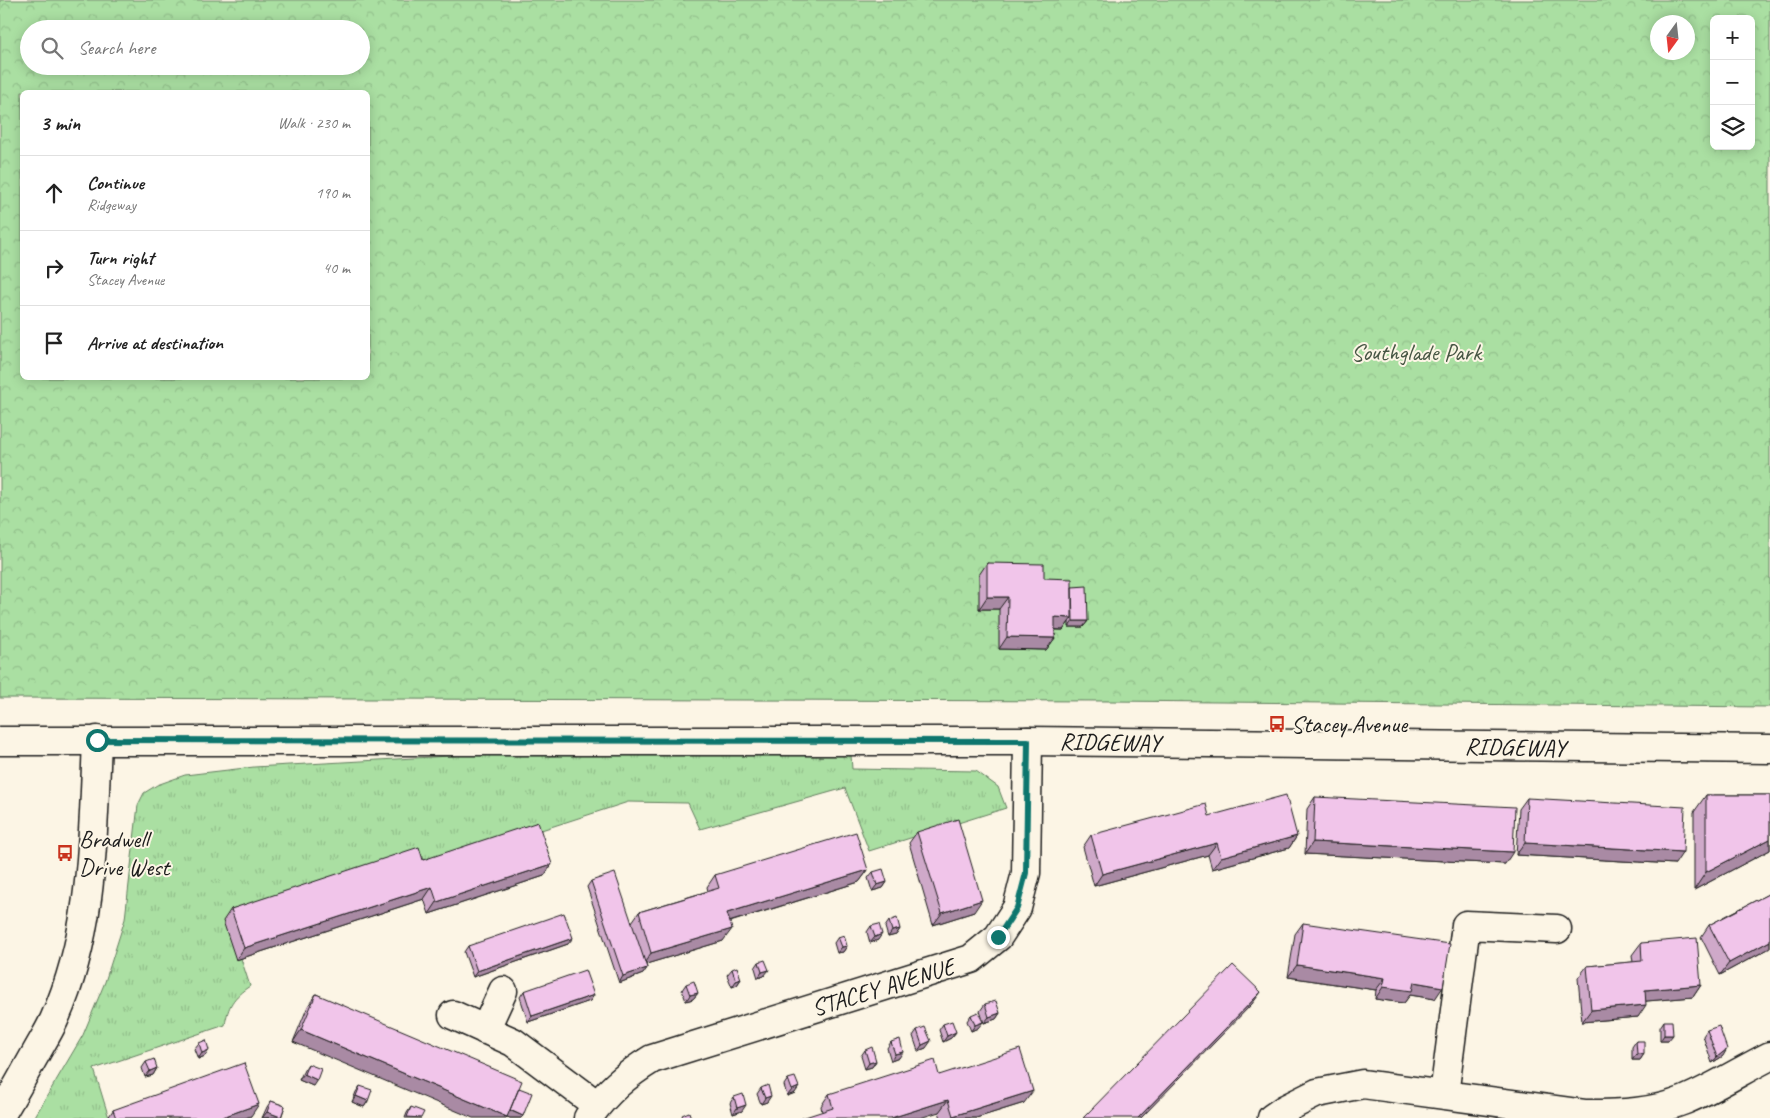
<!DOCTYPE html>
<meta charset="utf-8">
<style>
body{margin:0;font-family:Caveat,sans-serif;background:#f2f2f2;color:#222}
.controls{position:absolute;right:15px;top:15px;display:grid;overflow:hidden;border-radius:8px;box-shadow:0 2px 12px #0003}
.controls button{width:45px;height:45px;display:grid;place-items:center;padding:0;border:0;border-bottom:1px solid #e0e0e0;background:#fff;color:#222;font:25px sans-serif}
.compass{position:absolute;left:1650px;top:15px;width:45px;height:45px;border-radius:50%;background:#fff;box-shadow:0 2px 12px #0003;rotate:195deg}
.stop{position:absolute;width:15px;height:15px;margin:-11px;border:4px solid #0f766e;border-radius:50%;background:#fff}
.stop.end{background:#0f766e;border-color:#fff;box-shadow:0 1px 5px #0008}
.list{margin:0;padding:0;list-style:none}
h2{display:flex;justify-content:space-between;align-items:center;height:65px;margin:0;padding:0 20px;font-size:21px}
h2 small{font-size:16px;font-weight:400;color:#767676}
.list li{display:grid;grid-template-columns:32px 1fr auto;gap:15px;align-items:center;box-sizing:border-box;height:75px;padding:0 20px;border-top:1px solid #e0e0e0}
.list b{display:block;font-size:19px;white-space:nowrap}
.list p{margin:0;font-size:16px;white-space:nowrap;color:#767676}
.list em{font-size:16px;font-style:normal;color:#767676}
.icon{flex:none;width:28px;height:28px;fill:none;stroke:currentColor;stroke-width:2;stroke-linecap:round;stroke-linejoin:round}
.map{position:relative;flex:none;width:1770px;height:1118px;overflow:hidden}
.search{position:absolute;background:#fff;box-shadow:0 2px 12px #0003;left:20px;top:20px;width:350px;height:55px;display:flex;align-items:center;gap:12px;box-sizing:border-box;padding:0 18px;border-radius:28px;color:#767676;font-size:19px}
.panel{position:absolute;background:#fff;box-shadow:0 2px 12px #0003;left:20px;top:90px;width:350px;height:290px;border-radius:8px}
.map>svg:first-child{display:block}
</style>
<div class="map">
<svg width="1770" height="1118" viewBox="0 0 1770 1118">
<defs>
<pattern id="grass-tufts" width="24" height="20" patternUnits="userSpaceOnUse" patternTransform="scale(1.25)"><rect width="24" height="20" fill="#aadfa2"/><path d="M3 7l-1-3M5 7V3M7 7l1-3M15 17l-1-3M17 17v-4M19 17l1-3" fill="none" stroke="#92bf8b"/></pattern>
<pattern id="forest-crowns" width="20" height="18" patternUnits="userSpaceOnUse" patternTransform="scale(1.25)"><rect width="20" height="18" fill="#aadfa2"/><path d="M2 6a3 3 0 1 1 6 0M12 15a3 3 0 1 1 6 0" fill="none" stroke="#92bf8b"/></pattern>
</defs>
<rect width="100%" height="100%" fill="#fcf5e5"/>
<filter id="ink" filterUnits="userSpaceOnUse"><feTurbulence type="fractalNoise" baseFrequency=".02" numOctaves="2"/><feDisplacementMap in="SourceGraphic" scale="10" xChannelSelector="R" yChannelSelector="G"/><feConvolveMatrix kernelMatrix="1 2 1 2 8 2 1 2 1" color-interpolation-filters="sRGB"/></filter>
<g filter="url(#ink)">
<path fill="url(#grass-tufts)" stroke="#637e5f" d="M503 753 851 755 852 769 976 771 998 787 1006 808 869 851 845 788 700 829 688 803 628 802 427 867 422 855 227 916 250 986C233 997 228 1006 225 1025L94 1069 109 1118H34L83 1035 105 982 125 919 138 805 144 793 157 785 185 775 254 767Z"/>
<path fill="url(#forest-crowns)" stroke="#637e5f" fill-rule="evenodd" d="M0 0H1770V707L1110 701 0 698ZM1714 19H1751V146H1714ZM1658 22H1688V52H1658ZM29 29H361V66H29ZM22 92H368V378H22Z"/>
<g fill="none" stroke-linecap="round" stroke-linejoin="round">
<g stroke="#1c1c1c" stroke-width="31">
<path id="minor" d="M453 1015 513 1042 597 1105
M485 1030 503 991
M1444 1095 1466 925 1557 929
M588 1118C606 1092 626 1075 652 1059L971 959 998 937 1017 908 1026 873 1028 741
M1272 1118 1285 1109 1317 1093 1363 1084 1586 1114C1620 1114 1653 1113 1685 1100 1714 1088 1742 1070 1770 1056"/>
</g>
<g stroke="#1c1c1c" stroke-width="31">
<path id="tertiary" d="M0 741H1028L1770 749
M0 1116C13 1095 24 1074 36 1053 42 1042 49 1031 54 1020 94 932 93 834 97 740"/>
</g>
<use href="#minor" stroke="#fcf5e5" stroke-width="28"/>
<use href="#tertiary" stroke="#fcf5e5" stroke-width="28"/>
</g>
<path fill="#cfa9c9" stroke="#1c1c1c" d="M987 563 1044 578 1072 587 1088 621 1083 627H1069V622L1063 630H1055V638L1046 650 999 649V609H979V575Z
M1706 795H1770V850L1694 890V812Z
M1315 797 1505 864 1305 854 1307 809Z
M1527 798 1675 864 1516 855 1519 809Z
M917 832 974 912 933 925 909 843Z
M1091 835 1297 836 1289 848 1212 869 1208 855 1094 886 1083 847Z
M423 860 552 864 544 876 429 914 424 899 236 960 223 921 231 909Z
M868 870 859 882 730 922 723 941 646 964 647 968 643 974 619 983 587 887 591 881 632 922 639 912 708 891 707 887 715 875Z
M873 872 887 882 883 888 872 891 868 878Z
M1770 893V948L1720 975 1701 937 1709 925Z
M889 921 900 929 896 935 888 937 885 927Z
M1303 923 1435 999 1410 995 1404 1003 1375 999 1376 990 1288 977 1295 934Z
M871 926 878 940 870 943 867 932Z
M838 937 847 946 843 952 837 953 834 943Z
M1641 943 1701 985 1693 997 1646 1001 1638 1017 1582 1022 1578 978 1587 966 1633 962 1632 955Z
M568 944 473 977 464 952 468 946Z
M759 962 764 976 758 978 755 968Z
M732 969 741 979 737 985 732 987 727 975Z
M686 984 698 993 693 999 686 1001 682 990Z
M524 991 594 995 590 1001 528 1022 520 997Z
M316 994 519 1088 523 1116 521 1118H510L293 1042 308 1006Z
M985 1004 1000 1013 996 1019 984 1023 980 1011Z
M971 1015 978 1028 971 1031 967 1021Z
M1664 1021 1668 1041H1660V1027Z
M943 1024 956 1032 951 1038 943 1042 939 1030Z
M917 1030 926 1048 918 1051 913 1036Z
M1707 1030 1723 1056 1712 1063 1703 1036Z
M1636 1041 1644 1054 1640 1060H1632V1047Z
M891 1042 899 1058 891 1061 887 1048Z
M199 1043 209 1050 205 1056 198 1059 194 1049Z
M865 1050 876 1061 872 1067 865 1069 861 1056Z
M146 1062 157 1068 153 1075 145 1077 142 1068Z
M308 1064 313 1086 299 1080 304 1070Z
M939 1075 1024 1103 976 1118H941L939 1112H822L821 1106 829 1094Z
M788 1079 795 1093 787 1096 784 1085Z
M360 1086 368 1101 364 1107 352 1102 356 1092Z
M761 1088 767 1102 761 1104 757 1094Z
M734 1097 742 1111 733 1114 730 1103Z
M271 1101 285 1106 281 1118H262L267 1107Z
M411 1107 421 1118H405L407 1113Z
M113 1110 251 1116 245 1118H108Z"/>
<path fill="#a98aa4" stroke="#1c1c1c" d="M987 597H1008L999 609H979Z
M1055 617 1072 618 1063 630 1047 629Z
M1073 621H1088L1083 627H1069Z
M1007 637 1055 638 1046 650 999 649Z
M1297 836 1289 848 1212 869 1221 857Z
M1770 839V850L1694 890 1706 872Z
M1313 842 1513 852 1505 864 1305 854Z
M1217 843 1208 855 1094 886 1102 874Z
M1525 843 1683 852 1675 864 1516 855Z
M552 864 544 876 429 914 437 902Z
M868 870 859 882 719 925 727 913Z
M887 882 883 888 872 891 877 885Z
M432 887 424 899 236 960 244 948Z
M982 900 974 912 933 925 942 913Z
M732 929 723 941 643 965 651 953Z
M900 929 896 935 888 937 892 931Z
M882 934 878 940 870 943 875 937Z
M573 938 568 944 473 977 477 971Z
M1770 941V948L1720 975 1729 963Z
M847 946 843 952 837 953 842 947Z
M1297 965 1385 978 1376 990 1288 977Z
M647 968 643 974 619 983 623 976Z
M769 970 764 976 758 978 762 972Z
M741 979 737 985 732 987 736 981Z
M1414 982 1443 987 1435 999 1410 995 1404 1003 1375 999 1383 987Z
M1701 985 1693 997 1636 1002 1645 990Z
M1261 992 1252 1004 1141 1118H1138Z
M698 993 693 999 686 1001 690 995Z
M594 995 590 1001 528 1022 532 1016Z
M1646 1005 1638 1017 1582 1022 1591 1010Z
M1000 1013 996 1019 984 1023 989 1017Z
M983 1022 978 1028 971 1031 975 1025Z
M301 1030 507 1117 506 1118H473L293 1042Z
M956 1032 951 1038 943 1042 947 1036Z
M1664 1035H1673L1668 1041H1660Z
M931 1041 926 1048 918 1051 922 1045Z
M1727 1049 1723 1056 1712 1063 1717 1057Z
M209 1050 205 1056 198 1059 202 1053Z
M903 1052 899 1058 891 1061 895 1054Z
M1637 1054H1644L1640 1060H1632Z
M876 1061 872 1067 865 1069 869 1063Z
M157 1068 153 1075 145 1077 150 1071Z
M304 1074 317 1080 313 1086 299 1080Z
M799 1087 795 1093 787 1096 792 1090Z
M1033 1091 1024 1103 976 1118H951L953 1116Z
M356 1096 368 1101 364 1107 352 1102Z
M771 1096 767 1102 761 1104 765 1098Z
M948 1100 939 1112 920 1118H891Z
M259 1104 251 1116 245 1118H220Z
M746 1105 742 1111 733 1114 737 1108Z
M509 1110 523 1116 521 1118H510L504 1116Z
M267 1112 281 1117 262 1118Z"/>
<path fill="#f1c5ea" stroke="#1c1c1c" d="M987 563 1044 564V578L1072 579V618L1055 617V638L1007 637 1008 597H987Z
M1087 586 1088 621H1073L1072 587Z
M1286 795 1297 836 1221 857 1217 843 1102 874 1091 835 1206 804 1209 816Z
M1706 795H1770V839L1706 872Z
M1315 797 1515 807 1513 852 1313 842Z
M1527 798 1685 807 1683 852 1525 843Z
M958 819 982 900 942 913 917 832Z
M538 822 552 864 437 902 432 887 244 948 231 909 419 847 423 860Z
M856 832 868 870 727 913 732 929 651 953 639 912 719 888 715 875Z
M883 869 887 882 877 885 873 872Z
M615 873 647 968 623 976 591 881Z
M1770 893V941L1729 963 1709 925Z
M564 913 573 938 477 971 468 946Z
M897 918 900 929 892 931 889 921Z
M1303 923 1450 944 1443 987 1414 982 1412 991 1383 987 1385 978 1297 965Z
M879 924 882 934 875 937 871 926Z
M844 935 847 946 842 947 838 937Z
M1697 938 1701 985 1645 990 1646 1005 1591 1010 1587 966 1642 961 1641 943Z
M765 960 769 970 762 972 759 962Z
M1233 965 1261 992 1138 1118H1083Z
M737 967 741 979 736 981 732 969Z
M585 970 594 995 532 1016 524 991Z
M694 981 698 993 690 995 686 984Z
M316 994 522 1081 507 1117 301 1030Z
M996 1001 1000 1013 989 1017 985 1004Z
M978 1012 983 1022 975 1025 971 1015Z
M952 1021 956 1032 947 1036 943 1024Z
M1664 1021H1672L1673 1035H1664Z
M1719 1026 1727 1049 1717 1057 1707 1030Z
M925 1027 931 1041 922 1045 917 1030Z
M900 1039 903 1052 895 1054 891 1042Z
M206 1040 209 1050 202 1053 199 1043Z
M1636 1041H1644V1054H1637Z
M872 1047 876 1061 869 1063 865 1050Z
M1020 1049 1033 1091 953 1116 948 1100 891 1118H802L833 1108 829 1094 935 1060 939 1075Z
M154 1059 157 1068 150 1071 146 1062Z
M244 1063 259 1104 220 1118H116L113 1110Z
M308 1064 321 1069 317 1080 304 1074Z
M795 1077 799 1087 792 1090 788 1079Z
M768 1085 771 1096 765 1098 761 1088Z
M360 1086 372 1090 368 1101 356 1096Z
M519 1088 532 1093 523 1116 510 1110Z
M743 1094 746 1105 737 1108 734 1097Z
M271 1101 285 1106 281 1117 267 1112Z
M411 1107 424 1112 421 1118 407 1117Z
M689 1112 691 1118H683L682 1115Z"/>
</g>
<g fill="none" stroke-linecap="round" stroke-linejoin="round" filter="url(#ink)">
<path stroke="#0f766e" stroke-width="6" d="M97 740 1028 741 1026 873 1017 908 998 937"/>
</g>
<defs>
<g id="bus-bare" transform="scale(1.35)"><path d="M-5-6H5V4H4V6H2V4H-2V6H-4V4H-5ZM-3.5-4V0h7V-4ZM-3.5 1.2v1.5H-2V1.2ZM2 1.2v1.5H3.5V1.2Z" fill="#c8321e" stroke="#fcf5e5" stroke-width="2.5" paint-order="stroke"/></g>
</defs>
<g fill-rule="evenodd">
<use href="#bus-bare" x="1277" y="724"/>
<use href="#bus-bare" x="65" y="853"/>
</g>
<g text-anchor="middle" stroke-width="4" stroke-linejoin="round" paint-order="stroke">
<g font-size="24" fill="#475644" stroke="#fcf5e5">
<text x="1416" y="360">Southglade Park</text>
</g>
<g font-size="24" fill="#1c1c1c" stroke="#fcf5e5" text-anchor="start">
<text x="1291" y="732">Stacey Avenue</text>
<text x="79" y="847">Bradwell<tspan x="79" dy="28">Drive West</tspan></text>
</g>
<g font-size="24" fill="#1c1c1c" stroke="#fcf5e5">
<text transform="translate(1110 742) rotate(1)" y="8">RIDGEWAY</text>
<text transform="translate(1515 747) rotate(1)" y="8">RIDGEWAY</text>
<text transform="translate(883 987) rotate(-17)" y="8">STACEY AVENUE</text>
</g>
</g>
</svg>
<div class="controls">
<button>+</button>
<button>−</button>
<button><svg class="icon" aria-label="layers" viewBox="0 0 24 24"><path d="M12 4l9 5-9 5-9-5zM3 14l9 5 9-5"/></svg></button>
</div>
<svg class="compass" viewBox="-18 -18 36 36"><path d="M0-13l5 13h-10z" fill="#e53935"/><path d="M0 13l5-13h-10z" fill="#767676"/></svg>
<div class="stop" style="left:97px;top:740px"></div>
<div class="stop end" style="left:998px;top:937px"></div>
<div class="search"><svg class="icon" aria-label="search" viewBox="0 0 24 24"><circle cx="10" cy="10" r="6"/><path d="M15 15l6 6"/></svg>Search here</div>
<section class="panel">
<h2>3 min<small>Walk · 230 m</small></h2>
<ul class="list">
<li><svg class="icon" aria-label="ahead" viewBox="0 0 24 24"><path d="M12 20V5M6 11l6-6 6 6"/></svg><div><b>Continue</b><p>Ridgeway</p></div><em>190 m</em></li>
<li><svg class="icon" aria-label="right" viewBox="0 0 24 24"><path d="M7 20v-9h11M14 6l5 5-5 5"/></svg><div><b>Turn right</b><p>Stacey Avenue</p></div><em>40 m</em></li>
<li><svg class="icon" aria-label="arrive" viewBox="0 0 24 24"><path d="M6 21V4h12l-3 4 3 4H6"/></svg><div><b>Arrive at destination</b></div></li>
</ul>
</section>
</div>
